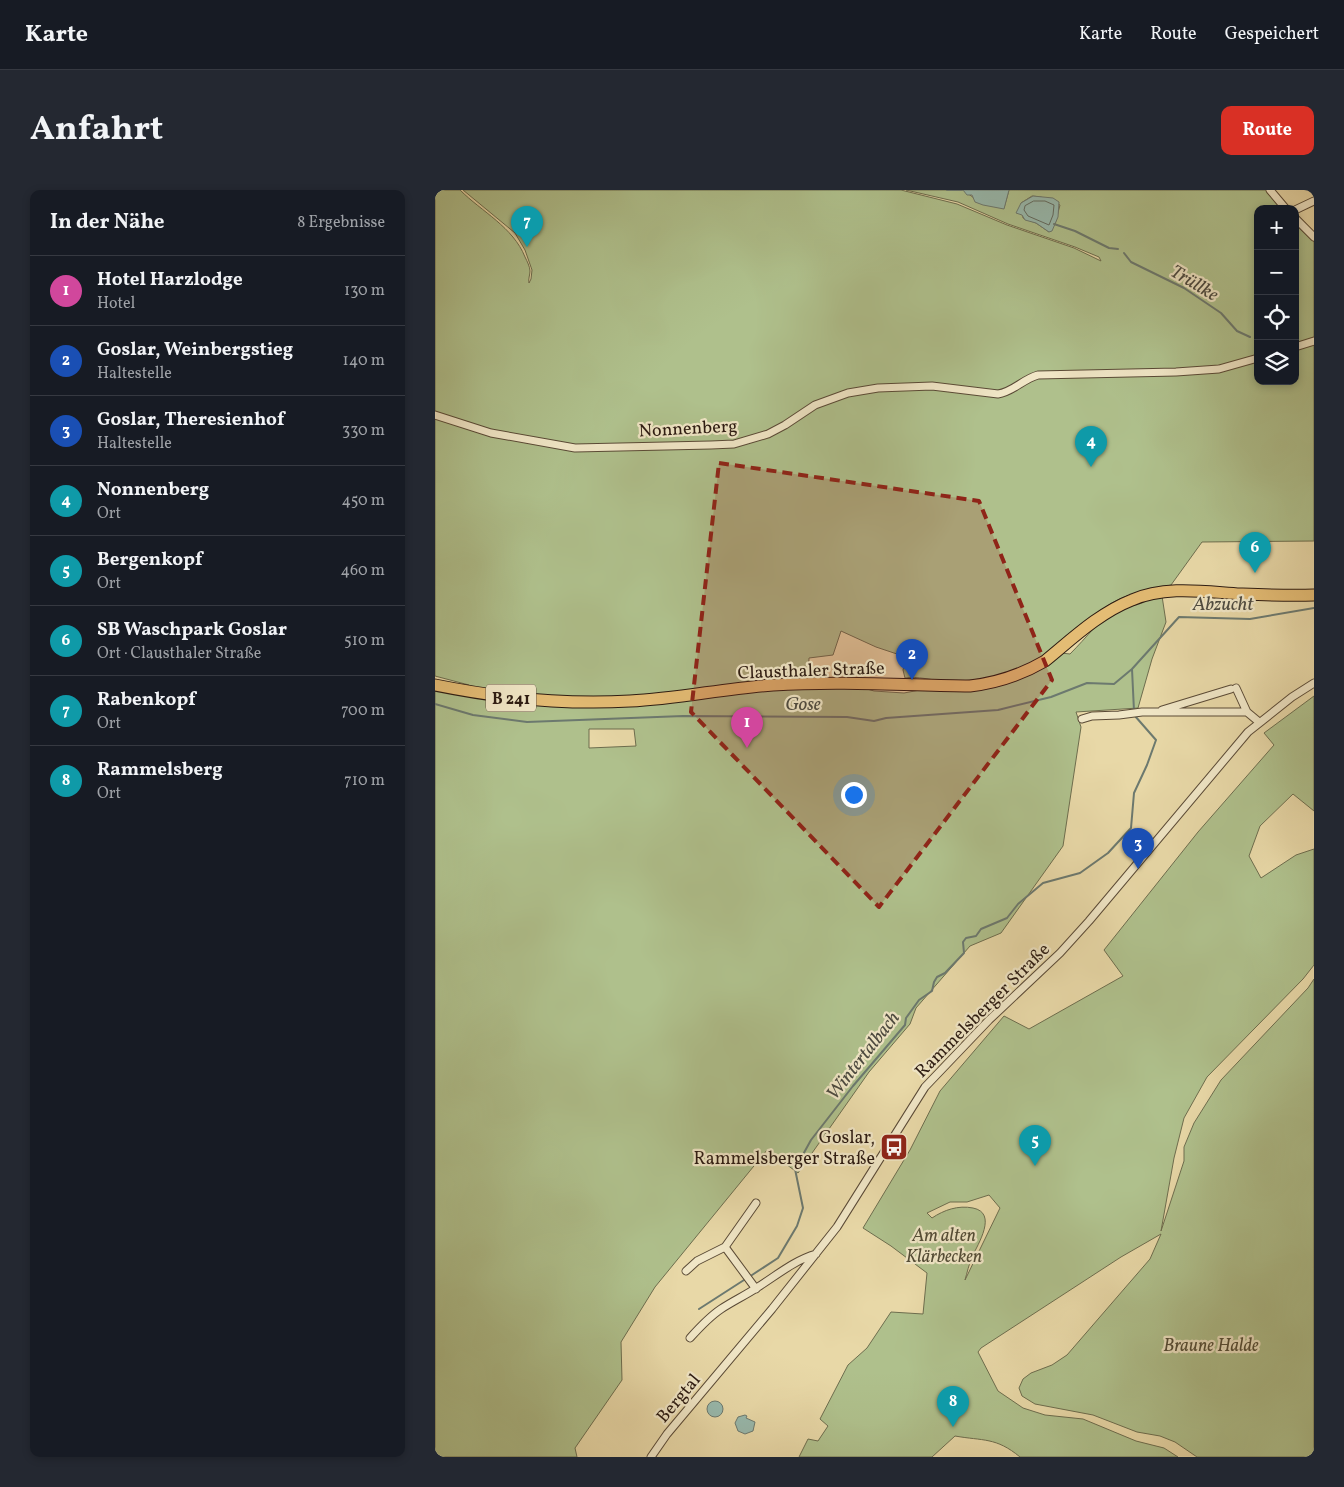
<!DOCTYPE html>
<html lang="de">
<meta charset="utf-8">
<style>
body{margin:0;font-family:Vollkorn,serif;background:#242831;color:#f1f3f6}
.controls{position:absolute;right:15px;top:15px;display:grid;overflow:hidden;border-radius:10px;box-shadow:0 2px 8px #0003}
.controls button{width:45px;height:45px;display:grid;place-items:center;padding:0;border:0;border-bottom:1px solid #363941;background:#171b24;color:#f1f3f6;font:25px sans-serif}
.you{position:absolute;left:418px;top:604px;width:18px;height:18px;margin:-12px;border:4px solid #fff;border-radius:50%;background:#1a73e8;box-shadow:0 0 0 8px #1a73e833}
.badge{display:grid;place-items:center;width:32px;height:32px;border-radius:50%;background:#d93025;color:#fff;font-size:16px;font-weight:700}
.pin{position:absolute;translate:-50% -41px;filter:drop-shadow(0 1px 2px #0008)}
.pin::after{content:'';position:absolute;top:26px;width:18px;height:15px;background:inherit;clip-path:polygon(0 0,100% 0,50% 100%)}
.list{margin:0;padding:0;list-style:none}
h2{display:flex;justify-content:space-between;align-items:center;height:65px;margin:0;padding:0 20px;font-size:21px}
h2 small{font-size:16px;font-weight:400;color:#9ea1a6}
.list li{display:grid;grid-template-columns:32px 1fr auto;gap:15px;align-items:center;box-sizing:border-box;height:70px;padding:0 20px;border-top:1px solid #363941}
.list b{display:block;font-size:19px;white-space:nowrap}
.list p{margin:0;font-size:16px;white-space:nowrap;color:#9ea1a6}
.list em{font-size:16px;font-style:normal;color:#9ea1a6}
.icon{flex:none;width:28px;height:28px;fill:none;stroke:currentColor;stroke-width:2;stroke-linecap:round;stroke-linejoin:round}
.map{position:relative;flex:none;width:879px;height:1267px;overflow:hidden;border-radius:10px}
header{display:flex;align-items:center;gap:30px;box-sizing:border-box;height:70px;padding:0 25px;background:#171b24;border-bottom:1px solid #363941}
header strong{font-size:24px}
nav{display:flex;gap:28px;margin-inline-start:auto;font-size:18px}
.intro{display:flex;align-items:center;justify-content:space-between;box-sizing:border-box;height:120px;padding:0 30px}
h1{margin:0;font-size:35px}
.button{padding:12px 22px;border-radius:10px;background:#d93025;color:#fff;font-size:18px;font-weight:700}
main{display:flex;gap:30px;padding:0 30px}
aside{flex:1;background:#171b24;border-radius:10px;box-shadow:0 2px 8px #0003}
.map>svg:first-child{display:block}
</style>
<header>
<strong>Karte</strong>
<nav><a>Karte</a><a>Route</a><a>Gespeichert</a></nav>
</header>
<div class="intro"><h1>Anfahrt</h1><a class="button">Route</a></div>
<main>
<aside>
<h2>In der Nähe<small>8 Ergebnisse</small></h2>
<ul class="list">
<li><span class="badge" style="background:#d1479c">1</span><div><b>Hotel Harzlodge</b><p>Hotel</p></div><em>130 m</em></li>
<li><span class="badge" style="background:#1a4fb4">2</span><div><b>Goslar, Weinbergstieg</b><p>Haltestelle</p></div><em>140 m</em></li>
<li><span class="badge" style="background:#1a4fb4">3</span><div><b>Goslar, Theresienhof</b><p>Haltestelle</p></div><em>330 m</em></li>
<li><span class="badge" style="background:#0f9aa8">4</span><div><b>Nonnenberg</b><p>Ort</p></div><em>450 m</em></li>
<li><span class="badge" style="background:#0f9aa8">5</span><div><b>Bergenkopf</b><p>Ort</p></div><em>460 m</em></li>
<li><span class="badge" style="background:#0f9aa8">6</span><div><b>SB Waschpark Goslar</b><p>Ort · Clausthaler Straße</p></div><em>510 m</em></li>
<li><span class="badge" style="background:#0f9aa8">7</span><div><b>Rabenkopf</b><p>Ort</p></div><em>700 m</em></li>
<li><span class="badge" style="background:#0f9aa8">8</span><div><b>Rammelsberg</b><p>Ort</p></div><em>710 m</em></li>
</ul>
</aside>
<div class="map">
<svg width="879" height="1267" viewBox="0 0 879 1267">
<rect width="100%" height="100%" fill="#e8d8a7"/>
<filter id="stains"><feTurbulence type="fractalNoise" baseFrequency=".004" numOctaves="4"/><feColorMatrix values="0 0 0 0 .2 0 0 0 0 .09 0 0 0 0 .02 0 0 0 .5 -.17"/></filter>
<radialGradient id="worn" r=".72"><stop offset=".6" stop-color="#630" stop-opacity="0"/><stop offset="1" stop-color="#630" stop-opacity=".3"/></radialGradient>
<path fill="#afc08c" stroke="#6d6d4e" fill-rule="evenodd" d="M0 0H25C47 22 78 37 90 67 92 71 95 77 95 81 95 85 93 89 94 93L96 89 97 80 90 60 80 43 28 0H466L522 14 572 35 639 58 666 71 664 67 640 57 573 34 523 12 471 0H528L539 8 569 18 574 0H832L847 19H823V191H860V32L879 52V351L767 352 736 395C717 400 695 402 677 413 646 431 616 467 584 479 559 488 534 492 508 491 495 490 483 486 470 488L468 480 471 467 441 457 406 441 398 465 374 468 373 489 254 502 156 509 38 499 34 495 0 486ZM597 6 606 7 625 15 620 34 614 42 601 33 588 28 586 13Z
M727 406 731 432 717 469 703 518 641 522 646 537 628 656 566 743 535 756 481 818 475 834 434 882 363 983 332 960 220 1097 186 1152 187 1190 140 1258 142 1267H0V498L98 513 310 501 425 497 439 501 469 503 485 500H534L626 463 635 464C643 456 651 447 659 438 674 421 706 410 727 406ZM199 539 201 556 154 558V539Z
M879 506V621L858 604 825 636 814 666 826 688 861 665 879 659V775L868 789 772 887 749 928 739 968 726 1041 749 971V957L759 933 786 890 873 798 879 789V1267H762L740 1252 725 1246 702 1242 658 1225 600 1214 587 1206 584 1198 588 1189 596 1183 617 1175 632 1165 715 1069 726 1044 686 1067 546 1158 543 1162 563 1201 588 1218 610 1225 648 1229 701 1251 729 1258 743 1267H585C561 1247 548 1251 520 1246L497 1267H364L373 1249 383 1251 393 1236 385 1229 413 1175 432 1158 456 1122 488 1124 492 1083 456 1056 428 1038 475 960 505 901 569 826 594 839 688 786 669 760 763 642 839 555 829 543ZM554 1005 565 1018 530 1090C532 1083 534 1074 537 1067 543 1054 563 1023 538 1018 523 1015 509 1020 497 1028L492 1023 515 1012H532Z"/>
<path fill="#98b9ad" stroke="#6c796f" d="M528 0H574L569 19 548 15 540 12 537 5H532Z
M598 6 618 8 624 12 623 27 617 41 614 42 601 33 590 30 587 25 581 23 586 13Z
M272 1219a8 8 0 1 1 16 0a8 8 0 1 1-16 0Z
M310 1225 312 1226 311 1228 320 1232 318 1241 310 1244 303 1241 300 1233 303 1227Z"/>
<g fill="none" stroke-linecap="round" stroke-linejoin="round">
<path stroke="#626a5f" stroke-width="1" d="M599 11H610L619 15 618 25 614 35 593 26 589 20 590 16Z"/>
<path stroke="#6c796f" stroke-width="2" d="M512 0H527
M619 34 640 41 674 58 683 59
M689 63 696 72 749 98 786 123 802 141 815 147
M0 514 38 525 92 532 248 526 412 527 439 531 451 528 563 520 616 507 652 493 679 494 697 479
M699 521 697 479 744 427 815 429 879 418
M317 1085 343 1068 362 1036 368 1018 360 979 376 950 418 896 470 835 471 828 484 810 497 801 499 792 502 787 510 783 529 763 528 752 531 748 541 746 546 739 572 728 583 714 608 693 645 683 673 663 696 638 699 603 712 575 721 550 700 526
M264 1119 309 1090"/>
<g stroke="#5a4a36" stroke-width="9">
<path id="minor" d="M835 0 851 19
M860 20 879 11
M860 28 879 47
M860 157 879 151
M0 225 56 243 140 258 276 255 299 254 333 244 350 235 380 215 413 203 443 198 497 196 563 204C578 202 588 189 603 185L741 182 784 179 823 168
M801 498 812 522
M727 520 796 499
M647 529 657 526 684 525 707 522H812L824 532
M251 1081 262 1071 290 1057
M321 1099 290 1057 321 1013
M255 1148C264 1138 274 1127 286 1119 298 1111 311 1105 323 1097 342 1085 360 1070 381 1064
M216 1267 232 1244 337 1119 402 1037 490 897 554 830 625 763 654 731 813 542 857 507 879 493"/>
</g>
<g stroke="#2b1a11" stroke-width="13">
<path id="primary" d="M0 495C64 508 129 515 195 511 243 509 290 498 338 495 403 491 469 495 535 496 562 493 586 485 610 471 637 449 664 423 697 410 731 395 771 402 806 404 831 405 855 406 879 405"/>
</g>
<use href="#minor" stroke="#f0e6c6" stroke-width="7"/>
<use href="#primary" stroke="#e4bc74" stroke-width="11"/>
</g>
<path fill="#8f2418" fill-opacity="0.2" stroke="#8f2418" stroke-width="4" stroke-dasharray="10 6" stroke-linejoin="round" d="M284 273 544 311 617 490 444 717 256 522Z"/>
<defs>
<g id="bus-square" transform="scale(1.4375)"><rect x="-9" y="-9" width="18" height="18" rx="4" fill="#8f2418" stroke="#f0e6c6"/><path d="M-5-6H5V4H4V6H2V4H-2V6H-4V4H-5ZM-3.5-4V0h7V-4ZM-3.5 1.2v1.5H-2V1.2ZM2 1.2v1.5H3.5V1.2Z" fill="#fff"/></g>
</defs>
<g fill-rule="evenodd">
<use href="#bus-square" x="459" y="957"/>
</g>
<g text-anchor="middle" stroke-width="4.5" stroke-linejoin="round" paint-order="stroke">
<rect fill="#f0e6c6" stroke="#665747" stroke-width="1" x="51" y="494.5" width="50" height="27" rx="4"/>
<g font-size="16" font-weight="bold" fill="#2b1a11">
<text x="76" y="514">B 241</text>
</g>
<g font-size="18" fill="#2b1a11" stroke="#f0e6c6">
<text transform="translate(253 238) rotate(-3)" y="6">Nonnenberg</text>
<text transform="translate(376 480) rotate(-2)" y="6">Clausthaler Straße</text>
<text transform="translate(547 820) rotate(-45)" y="6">Rammelsberger Straße</text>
<text transform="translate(243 1208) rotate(-50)" y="6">Bergtal</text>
</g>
<g font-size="18" fill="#2b1a11" stroke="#f0e6c6" text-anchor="end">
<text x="440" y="953">Goslar,<tspan x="440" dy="21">Rammelsberger Straße</tspan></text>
</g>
<g font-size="18" font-style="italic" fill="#534c36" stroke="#f0e6c6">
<text x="509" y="1051">Am alten<tspan x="509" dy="21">Klärbecken</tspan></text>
<text x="776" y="1161">Braune Halde</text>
</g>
<g font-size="19" font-style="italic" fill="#4c4a40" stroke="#f0e6c6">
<text transform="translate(760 92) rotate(31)" y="7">Trüllke</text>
<text x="788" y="420">Abzucht</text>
<text x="368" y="520">Gose</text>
<text transform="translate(427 865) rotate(-52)" y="7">Wintertalbach</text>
</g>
</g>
<rect width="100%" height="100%" filter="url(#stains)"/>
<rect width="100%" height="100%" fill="url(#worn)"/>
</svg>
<div class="controls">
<button>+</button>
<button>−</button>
<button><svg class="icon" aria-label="locate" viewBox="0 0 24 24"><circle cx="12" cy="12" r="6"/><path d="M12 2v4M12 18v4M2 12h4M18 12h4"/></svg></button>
<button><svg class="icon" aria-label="layers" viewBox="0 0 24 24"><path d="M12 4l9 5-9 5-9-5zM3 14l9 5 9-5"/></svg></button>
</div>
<div class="you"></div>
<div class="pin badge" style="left:312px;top:558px;background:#d1479c">1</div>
<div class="pin badge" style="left:477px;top:490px;background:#1a4fb4">2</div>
<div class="pin badge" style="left:703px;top:679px;background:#1a4fb4">3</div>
<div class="pin badge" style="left:656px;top:277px;background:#0f9aa8">4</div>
<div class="pin badge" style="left:600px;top:976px;background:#0f9aa8">5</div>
<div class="pin badge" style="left:820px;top:383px;background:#0f9aa8">6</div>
<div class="pin badge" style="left:92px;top:57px;background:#0f9aa8">7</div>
<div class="pin badge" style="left:518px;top:1237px;background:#0f9aa8">8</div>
</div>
</main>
